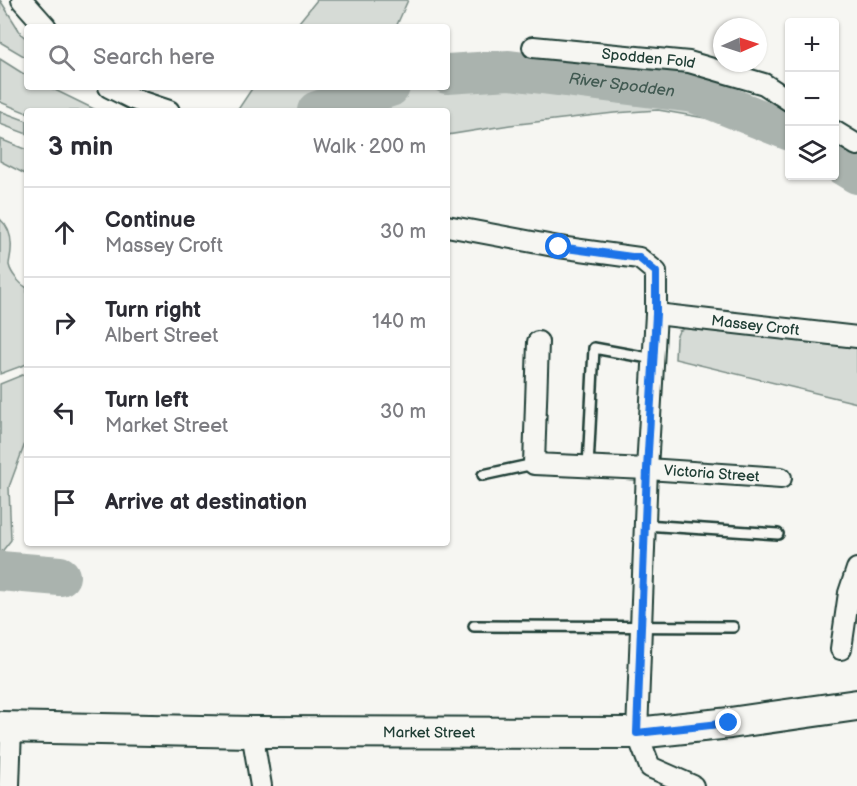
<!DOCTYPE html>
<meta charset="utf-8">
<style>
body{margin:0;font-family:"Balsamiq Sans",sans-serif;background:#f2f2f3;color:#2b2b33}
.controls{position:absolute;right:18px;top:18px;display:grid;overflow:hidden;border-radius:6px;box-shadow:0 2px 4px #0004}
.controls button{width:54px;height:54px;display:grid;place-items:center;padding:0;border:0;border-bottom:2px solid #e1e1e2;background:#fff;color:#2b2b33;font:30px sans-serif}
.compass{position:absolute;left:713px;top:18px;width:54px;height:54px;border-radius:50%;background:#fff;box-shadow:0 2px 4px #0004;rotate:87deg}
.stop{position:absolute;width:18px;height:18px;margin:-14px;border:4px solid #1a73e8;border-radius:50%;background:#fff}
.stop.end{background:#1a73e8;border-color:#fff;box-shadow:0 2px 6px #0008}
.list{margin:0;padding:0;list-style:none}
h2{display:flex;justify-content:space-between;align-items:center;height:78px;margin:0;padding:0 24px;font-size:26px}
h2 small{font-size:20px;font-weight:400;color:#7c7c81}
.list li{display:grid;grid-template-columns:39px 1fr auto;gap:18px;align-items:center;box-sizing:border-box;height:90px;padding:0 24px;border-top:2px solid #e1e1e2}
.list b{display:block;font-size:22px;white-space:nowrap}
.list p{margin:0;font-size:20px;white-space:nowrap;color:#7c7c81}
.list em{font-size:20px;font-style:normal;color:#7c7c81}
.icon{flex:none;width:33px;height:33px;fill:none;stroke:currentColor;stroke-width:2;stroke-linecap:round;stroke-linejoin:round}
.map{position:relative;flex:none;width:857px;height:786px;overflow:hidden}
.search{position:absolute;background:#fff;box-shadow:0 2px 4px #0004;left:24px;top:24px;width:426px;height:66px;display:flex;align-items:center;gap:15px;box-sizing:border-box;padding:0 21px;border-radius:6px;color:#7c7c81;font-size:22px}
.panel{position:absolute;background:#fff;box-shadow:0 2px 4px #0004;left:24px;top:108px;width:426px;height:438px;border-radius:6px}
.map>svg:first-child{display:block}
</style>
<div class="map">
<svg width="857" height="786" viewBox="0 0 857 786">
<rect width="100%" height="100%" fill="#f6f6f2"/>
<filter id="ink" filterUnits="userSpaceOnUse"><feTurbulence type="fractalNoise" baseFrequency=".0167" numOctaves="2"/><feDisplacementMap in="SourceGraphic" scale="12" xChannelSelector="R" yChannelSelector="G"/><feConvolveMatrix kernelMatrix="1 2 1 2 8 2 1 2 1" color-interpolation-filters="sRGB"/></filter>
<g filter="url(#ink)">
<path fill="#d6dbd6" stroke="#7a8c85" stroke-width="1.5" d="M0 0 22 35 27 39V58L0 42Z
M317 0H408L396 27H295Z
M0 59 27 76V87H49L98 111H27V113L0 102Z
M509 78 691 98 782 135 789 139V150L768 137 723 121 658 110 614 113 510 125 447 135V111H337L419 87H447V83Z
M253 87H352L308 101 306 111H237Z
M0 111 27 121V134L0 124Z
M0 139 27 150V175L0 161Z
M0 219C9 227 12 239 11 250 11 255 9 261 9 265 11 274 20 284 27 288V364L0 374Z
M685 328 857 346V403L675 359 676 338 679 331Z
M27 373V438L9 487 11 540 0 554V384Z"/>
<g fill="none" stroke-linecap="round" stroke-linejoin="round">
<g stroke="#aab3ae" stroke-width="40">
<path id="s1" d="M447 74 509 70 694 93 790 131"/>
<path d="M317 111 390 87"/>
<path d="M834 160 857 174"/>
<path d="M0 571 60 576"/>
</g>
<g stroke="#1f3d34" stroke-width="14">
<path id="service" d="M588 467 594 348 654 359
M483 475 534 464
M645 525 778 534
M474 626 733 627"/>
</g>
<g stroke="#1f3d34" stroke-width="24">
<g id="minor">
<path d="M22 0 46 27"/>
<path id="s2" d="M533 47 689 62 764 84 790 101"/>
<path d="M109 87 133 99 169 111"/>
<path d="M834 131 857 145"/>
<path d="M447 226 559 247 639 258 656 272V314L647 469 637 733 650 767 693 786"/>
<path id="s3" d="M656 314 857 337"/>
<path id="s4" d="M538 342 534 464 647 469 781 478"/>
<path d="M841 649 849 593 857 569"/>
<path d="M252 732 261 786"/>
<path d="M9 786 11 728"/>
</g>
</g>
<g stroke="#1f3d34" stroke-width="34">
<g id="primary">
<path id="s5" d="M0 727 252 732 637 733 730 723 857 705"/>
</g>
</g>
<use href="#service" stroke="#f6f6f2" stroke-width="9"/>
<use href="#minor" stroke="#f6f6f2" stroke-width="20"/>
<use href="#primary" stroke="#f6f6f2" stroke-width="30"/>
</g>
</g>
<g fill="none" stroke-linecap="round" stroke-linejoin="round" filter="url(#ink)">
<path stroke="#1a73e8" stroke-width="8" d="M559 247 639 258 656 272V314L647 469 637 733 729 723"/>
</g>
<g text-anchor="middle" stroke-width="4.5" stroke-linejoin="round" paint-order="stroke">
<g font-size="15" fill="#1f3d34" stroke="#f6f6f2">
<text dy="5" stroke="none"><textPath href="#s2" startOffset="116">Spodden Fold</textPath></text>
<text dy="5" stroke="none"><textPath href="#s3" startOffset="100">Massey Croft</textPath></text>
<text dy="5" stroke="none"><textPath href="#s4" startOffset="300">Victoria Street</textPath></text>
<text dy="5" stroke="none"><textPath href="#s5" startOffset="429">Market Street</textPath></text>
</g>
<g font-size="16" font-style="italic" fill="#425a52" stroke="#f6f6f2">
<text dy="6" stroke="none"><textPath href="#s1" startOffset="176">River Spodden</textPath></text>
</g>
</g>
</svg>
<div class="controls">
<button>+</button>
<button>−</button>
<button><svg class="icon" aria-label="layers" viewBox="0 0 24 24"><path d="M12 4l9 5-9 5-9-5zM3 14l9 5 9-5"/></svg></button>
</div>
<svg class="compass" viewBox="-18 -18 36 36"><path d="M0-13l5 13h-10z" fill="#e53935"/><path d="M0 13l5-13h-10z" fill="#7c7c81"/></svg>
<div class="stop" style="left:559px;top:247px"></div>
<div class="stop end" style="left:729px;top:723px"></div>
<div class="search"><svg class="icon" aria-label="search" viewBox="0 0 24 24"><circle cx="10" cy="10" r="6"/><path d="M15 15l6 6"/></svg>Search here</div>
<section class="panel">
<h2>3 min<small>Walk · 200 m</small></h2>
<ul class="list">
<li><svg class="icon" aria-label="ahead" viewBox="0 0 24 24"><path d="M12 20V5M6 11l6-6 6 6"/></svg><div><b>Continue</b><p>Massey Croft</p></div><em>30 m</em></li>
<li><svg class="icon" aria-label="right" viewBox="0 0 24 24"><path d="M7 20v-9h11M14 6l5 5-5 5"/></svg><div><b>Turn right</b><p>Albert Street</p></div><em>140 m</em></li>
<li><svg class="icon" aria-label="left" viewBox="0 0 24 24"><path d="M17 20v-9H6M10 6l-5 5 5 5"/></svg><div><b>Turn left</b><p>Market Street</p></div><em>30 m</em></li>
<li><svg class="icon" aria-label="arrive" viewBox="0 0 24 24"><path d="M6 21V4h12l-3 4 3 4H6"/></svg><div><b>Arrive at destination</b></div></li>
</ul>
</section>
</div>
